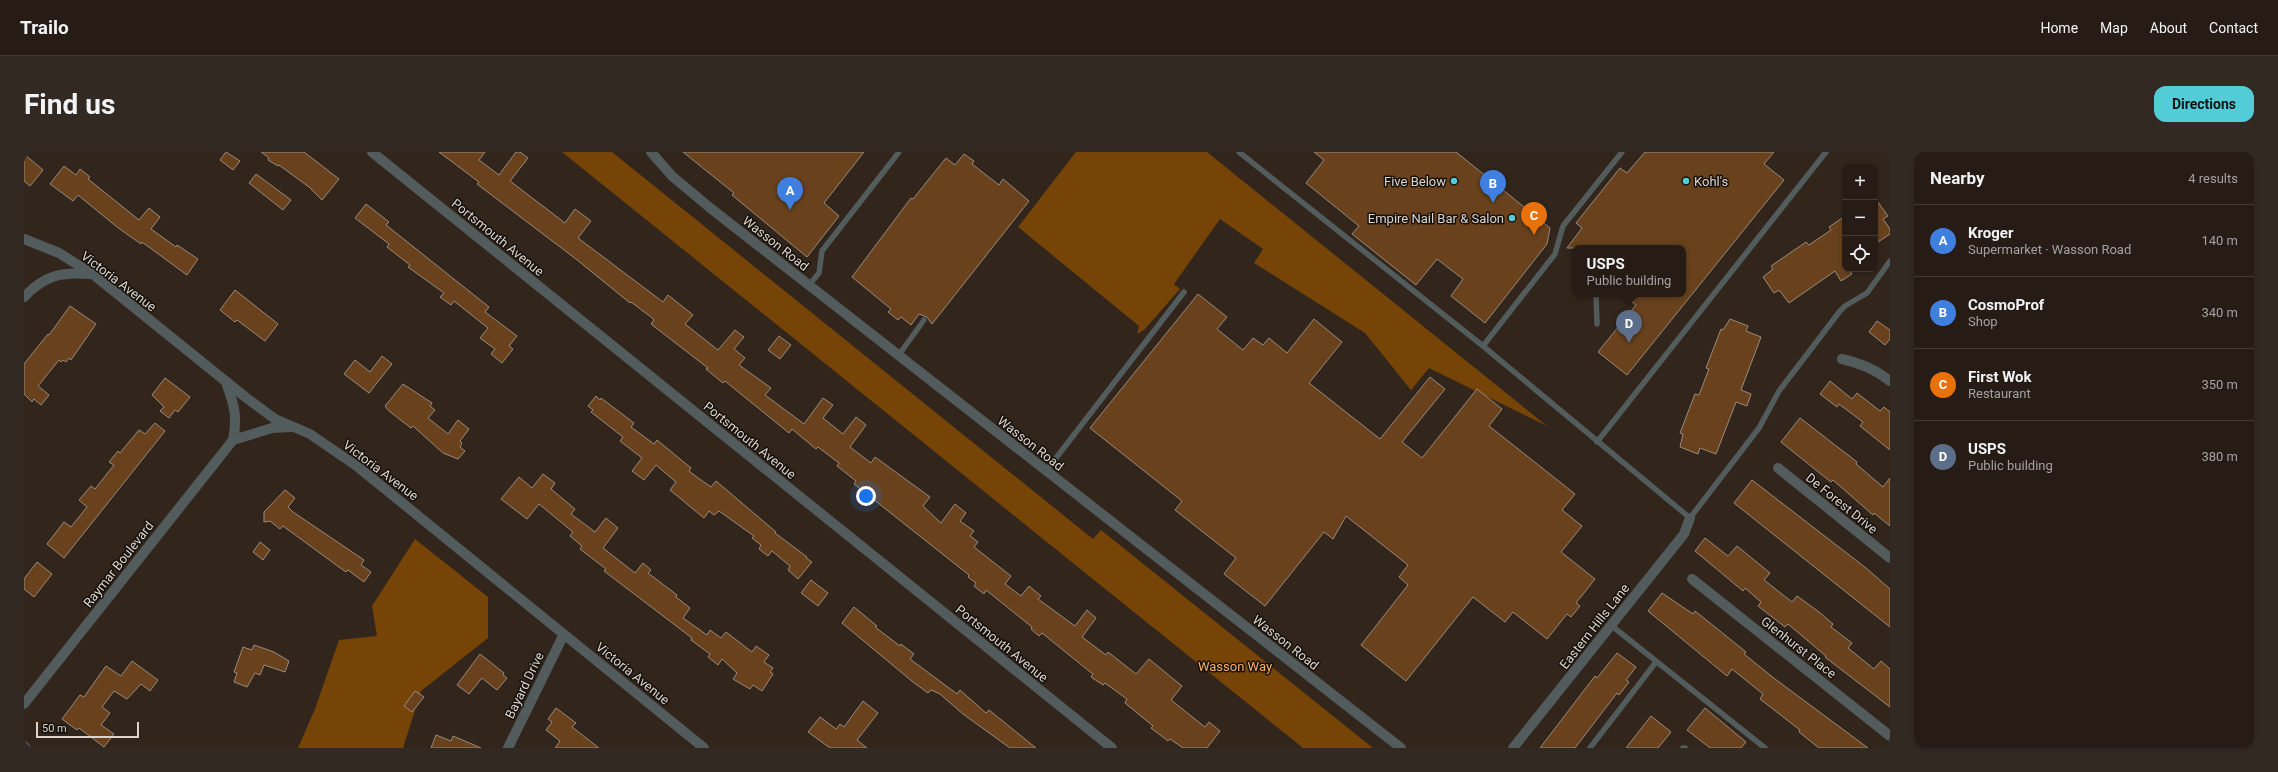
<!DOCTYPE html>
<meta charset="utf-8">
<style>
body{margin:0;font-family:Roboto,sans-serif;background:#322922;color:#f1f3f6}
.controls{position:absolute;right:12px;top:12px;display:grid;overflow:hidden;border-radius:8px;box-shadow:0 2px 6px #0003}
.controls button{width:36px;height:36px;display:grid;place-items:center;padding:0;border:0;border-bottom:1px solid #423a34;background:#261c15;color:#f1f3f6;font:20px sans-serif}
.scale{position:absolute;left:12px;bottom:10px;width:103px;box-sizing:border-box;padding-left:4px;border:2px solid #dcd4ce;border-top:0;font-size:11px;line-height:14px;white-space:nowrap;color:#dcd4ce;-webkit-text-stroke:3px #16110c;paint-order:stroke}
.you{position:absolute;left:842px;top:344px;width:14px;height:14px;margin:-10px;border:3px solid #fff;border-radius:50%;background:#1a73e8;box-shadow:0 0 0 6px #1a73e833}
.badge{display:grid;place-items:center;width:26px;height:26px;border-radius:50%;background:#52ccd6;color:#fff;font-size:13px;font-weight:700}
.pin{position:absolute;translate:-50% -33px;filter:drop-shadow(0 1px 2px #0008)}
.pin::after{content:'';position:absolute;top:21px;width:14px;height:12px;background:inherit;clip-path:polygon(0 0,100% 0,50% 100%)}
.popup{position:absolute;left:1548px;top:93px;width:114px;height:52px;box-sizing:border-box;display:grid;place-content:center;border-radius:8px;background:#261c15;filter:drop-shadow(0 1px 3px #0005);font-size:13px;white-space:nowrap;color:#a4a1a0}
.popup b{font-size:15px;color:#f1f3f6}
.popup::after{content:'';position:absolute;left:50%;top:100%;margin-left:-8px;border:8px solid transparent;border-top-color:#261c15}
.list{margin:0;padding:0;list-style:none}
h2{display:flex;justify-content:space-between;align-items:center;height:52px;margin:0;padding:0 16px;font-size:17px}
h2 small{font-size:13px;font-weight:400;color:#a4a1a0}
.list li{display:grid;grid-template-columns:26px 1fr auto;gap:12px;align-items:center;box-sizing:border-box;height:72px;padding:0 16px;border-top:1px solid #423a34}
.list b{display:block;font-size:15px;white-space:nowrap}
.list p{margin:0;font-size:13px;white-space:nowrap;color:#a4a1a0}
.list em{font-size:13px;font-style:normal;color:#a4a1a0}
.icon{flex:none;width:22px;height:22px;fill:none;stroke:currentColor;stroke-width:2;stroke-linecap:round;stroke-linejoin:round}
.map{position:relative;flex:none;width:1866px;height:596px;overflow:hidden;border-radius:12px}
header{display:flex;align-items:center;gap:24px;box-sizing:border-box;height:56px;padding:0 20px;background:#261c15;border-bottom:1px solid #423a34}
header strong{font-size:19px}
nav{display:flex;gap:22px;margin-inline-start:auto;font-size:14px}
.intro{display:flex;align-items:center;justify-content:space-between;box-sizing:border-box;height:96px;padding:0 24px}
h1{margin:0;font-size:28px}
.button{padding:10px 18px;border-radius:12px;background:#52ccd6;color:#111;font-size:14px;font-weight:700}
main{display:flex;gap:24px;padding:0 24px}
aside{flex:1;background:#261c15;border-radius:12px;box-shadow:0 2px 6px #0003}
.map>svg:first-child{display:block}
</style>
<header>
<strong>Trailo</strong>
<nav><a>Home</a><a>Map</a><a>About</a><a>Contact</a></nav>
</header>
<div class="intro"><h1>Find us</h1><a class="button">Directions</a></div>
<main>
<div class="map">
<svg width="1866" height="596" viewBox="0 0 1866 596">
<rect width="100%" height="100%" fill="#32261c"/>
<path fill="#764407" d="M538 0H588L1069 387 1077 378 1349 596H1279Z
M1052 0H1183L1523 274 1405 216 1387 238 1341 181 1230 111 1239 97 1196 67 1150 132 1156 137 1120 178 1113 182 1115 174 994 75Z
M391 387 464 445V486L397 539 379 596H274L291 557 315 488 353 484 348 454Z"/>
<path fill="#69421d" stroke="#998b7e" d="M202 0 216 9 209 18 196 8Z
M237 0H280L315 27 298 48 285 35 255 13 254 14 244 8 245 6Z
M415 0H461L455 8 475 23 492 0H496L504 6 486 29 541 71 551 57 567 69 554 86 639 150 644 143 669 163 661 172 694 198 711 178 720 185 710 197 721 206 715 213 747 236 741 243 780 272 799 246 809 253 799 266 819 282 832 265 842 273 826 295 847 311 851 305 906 345 899 354 917 371 931 352 942 361 936 369 950 379 946 384 954 390 950 395 987 424 981 432 997 444 1005 434 1017 444 1014 447 1051 474 1063 458 1072 466 1058 485 1082 503 1084 500 1112 522 1125 507 1158 534 1147 548 1181 575 1185 570 1196 579 1183 596H1159L1146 587 1144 589 1127 576 1129 574 1101 551 1103 547 1081 531 1079 533 1067 525 1069 522 1065 519 1018 481 1015 484 1007 477 1008 475 962 438 960 442 950 434 952 431 944 425 945 423 830 332 832 329 813 314 815 311 794 295 792 297 768 277 765 281 701 229 699 231 682 217 684 216 627 172 630 168 627 165 607 150 606 151 552 107 453 32 455 30Z
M659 0H840L800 51 815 64 783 105 708 43 710 41Z
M1290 0H1432L1526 76 1523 92 1461 171 1427 144 1439 127 1413 107 1392 133 1328 82 1335 74 1282 31 1300 8Z
M1621 0H1750L1740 12 1760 28 1603 223 1574 200 1612 153 1599 142H1659V96H1543L1558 76 1552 71 1596 16 1603 21Z
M0 2 19 18 6 34 0 29Z
M940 2 950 9 948 12 975 33 979 27 1005 49 908 172 903 165 895 162 887 173 877 165 874 168 864 160 867 157 828 125 887 46 889 47 922 6 931 13Z
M40 14 52 23 56 17 66 25 64 27 115 68 125 56 136 65 127 77 152 95 153 93 174 107 163 123 118 90 117 92 93 75 54 43 49 49 26 32Z
M232 22 267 48 259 58 225 31Z
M1851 46 1864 64 1859 67 1866 77V82L1851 92Z
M342 52 365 70 362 73 465 155 461 160 493 184 485 194 489 197 478 211 467 202 471 197 456 186 464 176 430 149 427 153 416 145 420 141 384 115 386 113 363 95 365 92 331 66Z
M1821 64V117H1825L1828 122 1817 129 1811 119 1765 151 1755 138 1750 141 1739 125 1749 117 1747 114 1782 90 1785 93 1807 78 1805 75Z
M211 138 254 172 241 189 213 168 211 170 196 158Z
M1174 142 1203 165 1193 177 1219 198 1229 186 1239 193 1245 186 1263 201 1290 167 1318 190 1285 231 1356 287 1406 225 1421 237 1378 290 1398 306 1453 237 1478 257 1465 274 1551 342 1538 358 1558 374 1537 400 1571 427 1552 451 1556 454 1547 465 1543 462 1523 487 1489 460 1481 470 1449 445 1382 529 1337 493 1384 433 1375 425 1384 413 1322 364 1309 387 1300 380 1241 454 1200 422 1212 406 1151 358 1158 349 1066 276Z
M46 154 72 172 47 208 45 206 42 210 39 208 37 210 35 208 14 234 25 243 17 253 10 247 8 250 0 242V212L24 182 25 183Z
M1706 167 1724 174 1722 179 1737 185 1717 238 1727 242 1723 254 1712 250 1692 302 1676 296 1674 302 1656 295 1659 282 1656 281 1671 242 1675 243 1685 217 1682 216 1697 177 1699 178Z
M1853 169 1866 178V187L1861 193 1845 180Z
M755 184 767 193 756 207 744 198Z
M358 204 368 212 345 241 320 222 331 208 346 220Z
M141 226 166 245 154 260 151 258 145 266 136 259 140 255 128 243Z
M1806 229 1828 247 1833 241 1856 259 1860 255 1866 260V298L1836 274 1839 270 1815 252 1813 255 1796 242Z
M379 232 408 251 406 254 411 258 404 266 424 282 434 268 445 277 436 289 438 291 436 295 441 299 434 307 419 301 389 274 387 276 365 259 361 254Z
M572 244 576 248 577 246 610 271 607 275 630 292 633 288 667 316 665 319 674 326 687 335 692 329 752 380 751 381 783 405 782 406 788 410 774 427 764 418 766 414 748 399 744 404 735 397 737 393 728 386 730 384 695 359 690 363 685 359 680 366 646 338 652 330 632 313 620 328 608 319 618 306 596 289 599 285 567 260 569 258 564 254Z
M1776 266 1833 310 1832 312 1859 335 1866 326V374L1850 361 1849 363 1809 328 1807 330 1757 290Z
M131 271 141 279 40 406 23 392 40 370 47 375 63 355 55 348 67 334 71 337 90 313 85 310 94 299 96 301 115 278 121 282Z
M519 322 531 331 527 337 551 357 547 362 571 380 582 366 594 376 579 396 611 421 619 411 627 418 624 421 653 443 652 445 666 456 659 466 683 483 686 478 697 486 702 480 728 500 732 494 745 503 740 510 749 516 746 520 749 522 738 539 729 533 726 537 709 527 713 521 698 507 694 513 684 505 686 502 667 488 668 486 580 419 582 417 556 397 558 394 546 384 549 380 515 352 503 367 477 347 495 325 508 336Z
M1728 328 1842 416 1866 437V475L1710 351Z
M261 338 271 346 264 355 269 360 340 408 337 413 347 420 340 430 324 418 322 420 315 415 259 374 256 377 246 369 240 370V360Z
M1681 386 1704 404 1713 394 1746 421 1740 428 1768 450 1773 444 1795 460 1809 472 1807 475 1828 491 1824 496 1850 517 1857 509 1866 517V555L1801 505 1802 504 1764 472 1761 475 1734 454 1737 450 1721 436 1719 439 1671 399Z
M236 390 246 398 239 408 229 400Z
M13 410 28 422 10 445 0 437V427Z
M787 428 804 441 794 454 777 441Z
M1638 441 1669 462 1671 459 1722 500 1720 502 1751 527 1844 596H1795L1775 580 1776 578 1736 547 1739 542 1708 517 1703 524 1624 459Z
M830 455 853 474 851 475 876 494 877 492 890 502 886 507 933 542 936 538 962 561 965 558 1012 596H986L939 562 916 542 907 538 904 541 889 530 818 471Z
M230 493 250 500 265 509 261 520 240 513 236 523 231 521 223 535 210 530 213 521 210 520 219 495 228 498Z
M1593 501 1612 515 1602 528 1605 530 1595 543 1593 541 1551 596H1516L1571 524 1573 526Z
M456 502 480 521 479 523 483 526 473 538 458 526 445 542 433 533Z
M108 509 134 528 126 539 117 532 103 547 90 539 78 555 86 561 77 573 90 582 80 595 55 576 53 578 38 567 56 543 60 545 82 514 97 524Z
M391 539 400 545 388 560 380 554Z
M839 549 854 561 833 588 843 596H806L784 580 796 565 812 577 816 572 820 575Z
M532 556 552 571 548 575 575 596H531L536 589 522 578 528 570 524 567Z
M1681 556 1722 590 1717 596H1686L1663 578Z
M1627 564 1647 580 1634 596H1602Z
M412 583 427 589 429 584 457 596H407Z"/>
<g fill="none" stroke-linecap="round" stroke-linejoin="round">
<path stroke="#535c5d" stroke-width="5.5" d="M1215 0 1459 194 1666 366 1735 276 1755 239 1816 159 1821 154 1843 141 1866 109
M785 133 795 121 798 99 875 0
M1572 142 1573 172
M1459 194 1531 102 1539 74 1598 0
M874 204 900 168
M1573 290 1802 0
M1022 319 1160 140
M1588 474 1741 596
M1566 596 1632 510
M1659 596H1661"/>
<path stroke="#535c5d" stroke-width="10" d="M348 0 1088 596
M0 87 35 101 70 123 220 244 251 267 286 282 334 315 680 596
M0 145C21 123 37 120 66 122
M1818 207C1837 211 1851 217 1866 229
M209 288 248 276 267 275
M1754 316 1866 406
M1668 427 1866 584
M0 552 209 288C214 264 210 253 202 230
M0 594 2 596
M484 596 540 482
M1489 596 1660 382 1666 366"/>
<path stroke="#535c5d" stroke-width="10" d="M627 0 648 24 685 55 1377 596"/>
</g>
<g fill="#52ccd6" stroke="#16110c" stroke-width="1.5">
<circle cx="1430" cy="29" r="4"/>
<circle cx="1662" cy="29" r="4"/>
<circle cx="1488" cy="66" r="4"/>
</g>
<g text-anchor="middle" stroke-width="3" stroke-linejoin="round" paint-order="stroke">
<g font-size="13" fill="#dcd4ce" stroke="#16110c" text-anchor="end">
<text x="1422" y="34">Five Below</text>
<text x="1670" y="34" text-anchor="start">Kohl's</text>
<text x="1480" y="71">Empire Nail Bar &amp; Salon</text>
</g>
<g font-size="13" fill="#dcd4ce" stroke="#16110c">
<text transform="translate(474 85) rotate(39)" y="5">Portsmouth Avenue</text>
<text transform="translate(752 91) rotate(38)" y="5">Wasson Road</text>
<text transform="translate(95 129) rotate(37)" y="5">Victoria Avenue</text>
<text transform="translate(726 288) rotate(39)" y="5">Portsmouth Avenue</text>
<text transform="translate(1007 291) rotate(38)" y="5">Wasson Road</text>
<text transform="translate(357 318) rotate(37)" y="5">Victoria Avenue</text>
<text transform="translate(1818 351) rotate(39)" y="5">De Forest Drive</text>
<text transform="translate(94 412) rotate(-52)" y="5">Raymar Boulevard</text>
<text transform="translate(1570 474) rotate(-52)" y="5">Eastern Hills Lane</text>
<text transform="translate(1262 490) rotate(38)" y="5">Wasson Road</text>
<text transform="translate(978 491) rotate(39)" y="5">Portsmouth Avenue</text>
<text transform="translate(1775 495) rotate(38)" y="5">Glenhurst Place</text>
<text transform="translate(609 521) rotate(39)" y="5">Victoria Avenue</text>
<text transform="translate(500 533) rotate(-64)" y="5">Bayard Drive</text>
</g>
<g font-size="13" fill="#fbb06a" stroke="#16110c">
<text x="1211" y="519">Wasson Way</text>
</g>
</g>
</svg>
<div class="controls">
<button>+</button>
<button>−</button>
<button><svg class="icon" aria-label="locate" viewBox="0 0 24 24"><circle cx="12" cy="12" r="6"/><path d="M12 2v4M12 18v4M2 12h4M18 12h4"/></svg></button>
</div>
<div class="scale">50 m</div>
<div class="you"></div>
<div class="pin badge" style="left:766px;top:58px;background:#3f7fe0">A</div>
<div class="pin badge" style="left:1469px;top:51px;background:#3f7fe0">B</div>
<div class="pin badge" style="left:1510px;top:83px;background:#e8710a">C</div>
<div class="pin badge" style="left:1605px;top:191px;background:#5c6f8a">D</div>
<div class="popup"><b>USPS</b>Public building</div>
</div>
<aside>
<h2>Nearby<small>4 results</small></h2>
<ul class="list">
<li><span class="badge" style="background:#3f7fe0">A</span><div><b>Kroger</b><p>Supermarket · Wasson Road</p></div><em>140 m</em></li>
<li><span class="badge" style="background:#3f7fe0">B</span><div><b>CosmoProf</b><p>Shop</p></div><em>340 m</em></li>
<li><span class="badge" style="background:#e8710a">C</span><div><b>First Wok</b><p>Restaurant</p></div><em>350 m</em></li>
<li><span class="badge" style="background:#5c6f8a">D</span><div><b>USPS</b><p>Public building</p></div><em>380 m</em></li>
</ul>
</aside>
</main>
